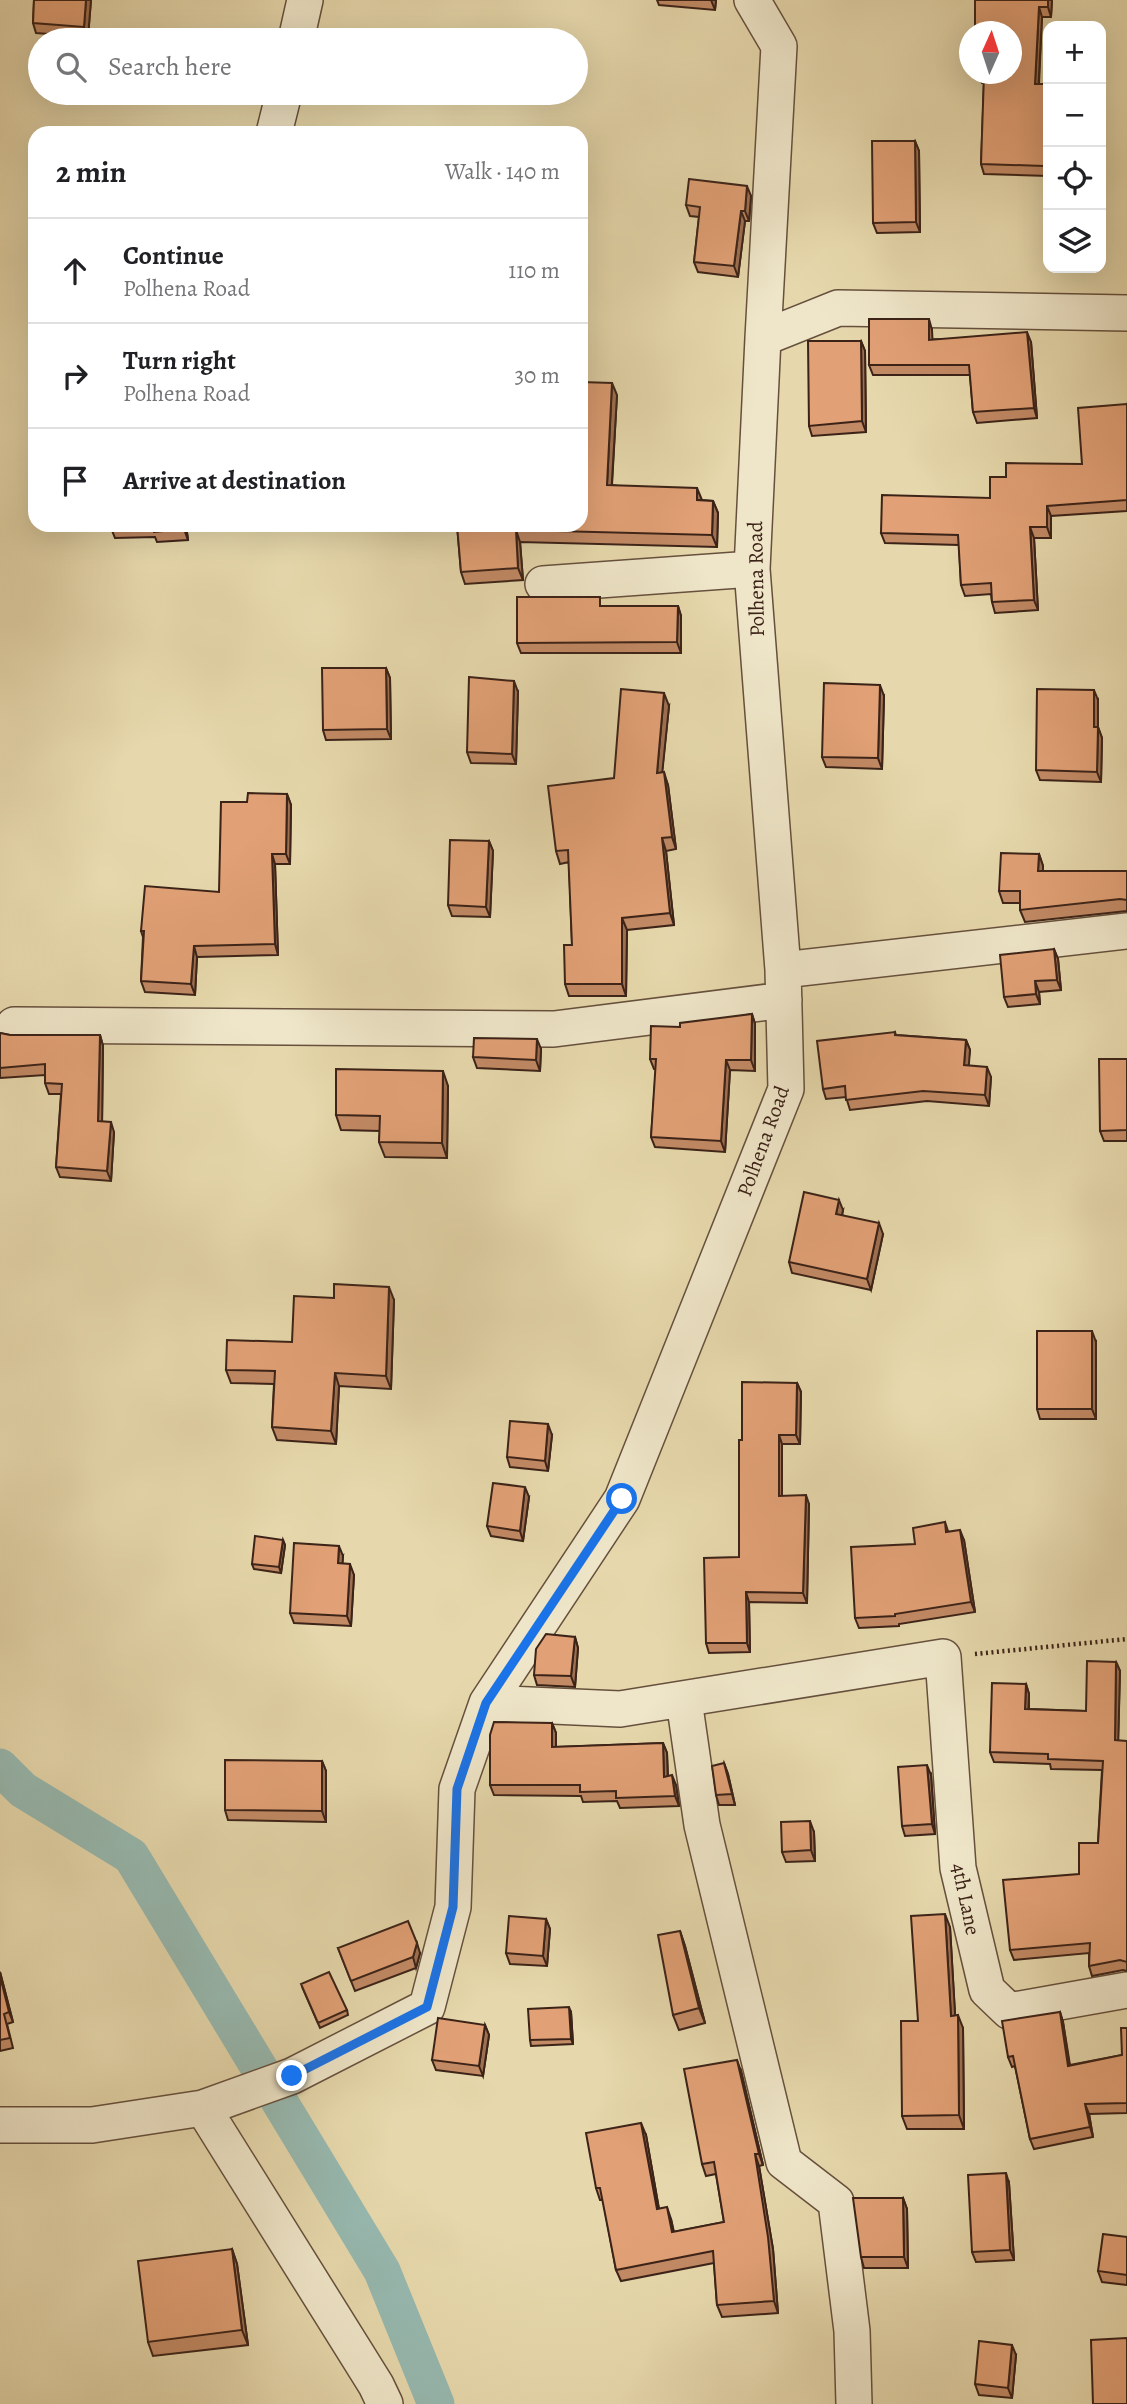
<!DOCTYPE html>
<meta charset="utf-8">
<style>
body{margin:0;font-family:Alegreya,serif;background:#f6f6f6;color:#202124}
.controls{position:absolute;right:21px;top:21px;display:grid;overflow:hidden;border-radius:14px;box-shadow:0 7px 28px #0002}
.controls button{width:63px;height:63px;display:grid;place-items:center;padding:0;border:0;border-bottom:2px solid #e0e0e0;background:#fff;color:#202124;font:35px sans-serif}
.compass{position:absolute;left:959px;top:21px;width:63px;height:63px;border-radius:50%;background:#fff;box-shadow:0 7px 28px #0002;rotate:3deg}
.stop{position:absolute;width:21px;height:21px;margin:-16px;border:5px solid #1a73e8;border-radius:50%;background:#fff}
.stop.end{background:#1a73e8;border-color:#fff;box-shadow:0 2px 7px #0008}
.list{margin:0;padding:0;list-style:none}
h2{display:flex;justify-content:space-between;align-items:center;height:91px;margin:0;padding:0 28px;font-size:30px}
h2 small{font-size:23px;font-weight:400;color:#757577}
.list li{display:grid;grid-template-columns:46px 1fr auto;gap:21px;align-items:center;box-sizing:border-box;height:105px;padding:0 28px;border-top:2px solid #e0e0e0}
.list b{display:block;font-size:26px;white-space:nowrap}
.list p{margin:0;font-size:23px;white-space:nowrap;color:#757577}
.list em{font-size:23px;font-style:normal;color:#757577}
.icon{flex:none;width:38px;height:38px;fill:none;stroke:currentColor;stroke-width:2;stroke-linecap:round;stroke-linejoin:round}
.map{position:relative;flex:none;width:1127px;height:2404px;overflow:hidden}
.search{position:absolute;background:#fff;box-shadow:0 7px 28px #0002;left:28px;top:28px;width:560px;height:77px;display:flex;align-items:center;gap:18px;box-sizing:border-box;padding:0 24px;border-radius:38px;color:#757577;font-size:26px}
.panel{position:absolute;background:#fff;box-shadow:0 7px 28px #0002;left:28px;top:126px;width:560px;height:406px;border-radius:21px}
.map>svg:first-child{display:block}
</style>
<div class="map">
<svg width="1127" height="2404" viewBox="0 0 1127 2404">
<rect width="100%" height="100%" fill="#e6d8ac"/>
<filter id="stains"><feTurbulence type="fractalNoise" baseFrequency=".00286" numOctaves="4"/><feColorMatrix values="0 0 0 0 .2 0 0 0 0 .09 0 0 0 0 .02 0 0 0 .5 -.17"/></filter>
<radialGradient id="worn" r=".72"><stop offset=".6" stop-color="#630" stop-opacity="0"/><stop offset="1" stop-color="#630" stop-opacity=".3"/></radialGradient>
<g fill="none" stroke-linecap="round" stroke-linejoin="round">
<path stroke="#97b9b0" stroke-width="37" d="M0 1767 23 1790 131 1856 382 2271 436 2404"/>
<g stroke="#66503d" stroke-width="38">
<path id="minor" d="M752 0 779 46 763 338
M296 40 305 0
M274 133 284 93
M543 584 752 569
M783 970 1127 931
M14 1025 554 1029 784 1000
M684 1700 702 1825 784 2162 836 2202 852 2331 854 2404
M487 1703 620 1709 943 1657 958 1868 987 1990 1009 2011 1127 1990
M203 2108 376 2385 385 2404
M0 2125H92L203 2108 292 2076 427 2007 453 1907 457 1789 487 1703 622 1499 786 1089 783 970 752 569 763 338 838 308 1127 313"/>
</g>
<path stroke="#3c2318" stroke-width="4.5" stroke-dasharray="2 3.5" stroke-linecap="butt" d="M975 1654 1127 1639"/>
<use href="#minor" stroke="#efe6c9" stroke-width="35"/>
</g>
<path fill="#c28a65" stroke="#3c2318" stroke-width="2" d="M34 0H91L88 37 36 33 33 23Z
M657 0H716L715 10 659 5Z
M975 0H1052L1051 17H1042L1039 84H1047L1048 87V176L984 174 981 164 984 83H982L979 74H1012Z
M915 141 919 151 920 232 877 233 873 223Z
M751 196 749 221H745L738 277 698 272 694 262 699 217 690 216 686 205Z
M932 330V339L1031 342 1037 418 977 423 973 412 970 375H873L869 365Z
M861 341 865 351 866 432 812 436 809 426Z
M617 395 612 485 702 500 713 501 718 513 717 547 520 542 523 580 465 584 461 572 457 525H581Z
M1127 404V511L1051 516V538H1034L1038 610 995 613 992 602 991 594 965 596 961 585 959 545 885 543 881 533 990 498 1006 477 1082 464Z
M186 525 188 540 157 542 155 537 115 538 111 528Z
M603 606H678L681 616V653H521L517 643Z
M386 668 390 678 391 739 326 740 323 730Z
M518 692 516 764 471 763 467 752Z
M884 696 882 769 826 767 822 757Z
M1098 700V727L1102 738 1101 782 1040 780 1036 770Z
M669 706 662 772 668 785 676 849 666 851 674 925 627 930 626 996H569L565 984 572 945 569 862 560 864 556 851 614 778Z
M287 794 291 805 290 864H275L278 955 197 957 195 995 145 992 141 981 143 937 141 931 219 892 247 802Z
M489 841 493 851 490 917 452 916 448 905Z
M1039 854 1043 866V871H1127V911L1025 922 1020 910V903H1003L999 891Z
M1054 949 1058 959 1061 990 1039 992 1040 1004 1008 1007 1004 997Z
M752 1014 755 1024V1071L730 1070 725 1152 655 1147 651 1137 656 1069H654L650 1059 680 1027Z
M895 1032 896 1035 966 1040 970 1050 968 1066 991 1077 989 1106 927 1101 850 1110 846 1097 826 1099 823 1089Z
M0 1033 10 1035H100L103 1046 102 1121 114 1132 111 1181 60 1177 56 1167 61 1094H49L45 1083V1075L0 1078Z
M541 1049 540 1071 477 1068 473 1057Z
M1127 1059V1141H1104L1100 1131Z
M448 1086 447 1158 385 1157 379 1142 380 1131 341 1130 336 1115Z
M843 1210 842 1215 883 1234 871 1290 792 1273 789 1262Z
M394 1300 391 1389 339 1386 336 1444 277 1440 272 1427 274 1384 231 1383 226 1370Z
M1096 1342V1419H1040L1037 1409Z
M797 1383 801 1392 800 1444H782V1496L809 1504 807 1603 749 1602 750 1652 709 1653 706 1643 739 1557 742 1440Z
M552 1435 548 1471 510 1467 507 1457Z
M529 1497 523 1541 491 1536 487 1526Z
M945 1522 948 1531 964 1540 975 1612 899 1624V1626L859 1628 855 1618 915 1544Z
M283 1540 285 1545 281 1573 254 1569 252 1564Z
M343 1556 342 1564 354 1575 351 1626 294 1623 290 1613Z
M575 1637 578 1648 575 1687 537 1685 534 1675Z
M1116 1662 1120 1671 1118 1741H1127V1971L1123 1970 1092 1976 1089 1966V1953L1014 1960 1010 1950 1079 1874 1098 1843 1102 1770 1051 1769 1050 1764 994 1762 990 1752 1026 1684 1029 1694V1709L1086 1711Z
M552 1723 556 1733V1747L663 1743 667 1753 668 1776 676 1785 679 1806 620 1808 617 1801 583 1802 581 1796 494 1795 490 1785Z
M322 1761 326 1771V1822L228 1820 225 1810Z
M724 1763 728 1774 735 1805H719L716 1795Z
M931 1775 935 1834 905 1836 902 1826Z
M814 1832 815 1861 786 1862 782 1852Z
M546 1919 550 1929 547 1966 510 1964 506 1953Z
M950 1927 955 2015 963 2028 964 2129H907L902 2116 918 2021Z
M680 1931 685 1946 705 2023 679 2030 673 2015Z
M338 1948 420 1953 416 1968 355 1991Z
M0 1972 13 2022 7 2024 13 2048 0 2051Z
M303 1989 347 2010 348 2015 320 2028Z
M571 2012 573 2044 531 2046 530 2040Z
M1060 2012 1063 2022 1070 2065 1122 2055 1127 2028V2113L1089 2114 1093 2137 1034 2149 1030 2139 1015 2066 1012 2067 1008 2057Z
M485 2025 489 2035 483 2076 436 2070 432 2060Z
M741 2071 763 2165 759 2166 773 2249 778 2313 722 2317 717 2305 714 2263 621 2281 616 2270 603 2200H600L596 2188 646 2135 659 2209 671 2219 674 2232 724 2222 716 2174 706 2176 702 2164Z
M1009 2183 1014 2260 976 2262 972 2252Z
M903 2198 907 2209 908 2268H864L861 2257Z
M1127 2237V2285L1102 2282 1098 2271Z
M232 2249 237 2264 248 2345 153 2356 148 2342Z
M1016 2355 1012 2398 979 2395 975 2384Z"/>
<path fill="#9e7052" stroke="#3c2318" stroke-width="2" d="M86 0H91L88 37 84 27Z
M711 0H716L715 10Z
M1048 0H1052L1051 17 1048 7Z
M1039 7 1042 17 1038 94 1035 84Z
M1047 84 1048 87V176L1044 166Z
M915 141 919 151 920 232 916 222Z
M747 186 751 196 749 221 745 211Z
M741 211 745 221 738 277 734 266Z
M929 319 932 330 933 350 929 340Z
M1027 332 1031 342 1037 418 1034 408Z
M861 341 865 351 866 432 862 421Z
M612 383 617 395 611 497 607 485Z
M697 488 702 500H697Z
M713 501 718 513 717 547 712 535Z
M1047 506 1051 516V538L1047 527Z
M183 525H186L188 540 184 529Z
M1030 527 1034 538 1038 610 1034 600Z
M516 530 520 542 523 580 518 568Z
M678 606 681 616V653L677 642Z
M386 668 390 678 391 739 387 729Z
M514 681 518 692 516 764 512 754Z
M880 685 884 696 882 769 878 758Z
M1094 690 1098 700V737L1094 727Z
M664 693 669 706 661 785 657 773Z
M1098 727 1102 738 1101 782 1097 772Z
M664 772 668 785 676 849 672 837Z
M287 794 291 805 290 864 286 854Z
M662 838 666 851 674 925 670 913Z
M489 841 493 851 490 917 486 907Z
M272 854 275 864 278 955 275 944Z
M1039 854 1043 866V883L1038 871Z
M622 918 627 930 626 996 622 984Z
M194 946 197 957 195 995 191 984Z
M1054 949 1058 959 1061 990 1057 980Z
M1035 981 1039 992 1040 1004 1036 994Z
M752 1014 755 1024V1071L751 1060Z
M100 1035 103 1046 102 1132 98 1121Z
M537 1039 541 1049 540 1071 536 1060Z
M966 1040 970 1050 968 1076 964 1065Z
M726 1060 730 1070 725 1152 721 1141Z
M987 1067 991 1077 989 1106 985 1095Z
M443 1071 448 1086 447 1158 442 1143Z
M111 1122 114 1132 111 1181 107 1171Z
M839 1200 843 1210 840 1224 836 1214Z
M879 1223 883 1234 871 1290 867 1279Z
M389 1287 394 1300 391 1389 386 1376Z
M1092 1331 1096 1342V1419L1092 1409Z
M335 1373 339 1386 336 1444 331 1431Z
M797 1383 801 1392 800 1444 796 1435Z
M548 1424 552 1435 548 1471 545 1461Z
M779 1435 782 1444V1505L779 1496Z
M525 1487 529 1497 523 1541 520 1531Z
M806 1495 809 1504 807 1603 803 1593Z
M960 1530 964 1540 975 1612 971 1602Z
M283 1540 285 1545 281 1573 279 1567Z
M339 1546 343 1556 342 1574 338 1563Z
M350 1564 354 1575 351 1626 347 1616Z
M746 1592 749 1602 750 1652 747 1643Z
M575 1637 578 1648 575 1687 571 1676Z
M1116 1662 1120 1671 1118 1750 1115 1740Z
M1026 1684 1029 1694 1028 1718 1025 1709Z
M552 1723 556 1733V1757L552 1747Z
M663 1743 667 1753 668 1787 664 1777Z
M322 1761 326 1771V1822L322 1811Z
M724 1763 728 1774 735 1805 732 1794Z
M927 1765 931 1775 935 1834 932 1824Z
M672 1775 676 1785 679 1806 675 1796Z
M810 1821 814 1832 815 1861 811 1850Z
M945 1914 950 1927 956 2030 951 2016Z
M546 1919 550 1929 547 1966 543 1956Z
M680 1931 685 1946 705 2023 699 2008Z
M417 1943 420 1953 416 1968 413 1957Z
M0 1972 13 2022 9 2012 0 1976Z
M569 2007 571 2012 573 2044 571 2039Z
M1060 2012 1063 2022 1071 2076 1068 2066Z
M958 2015 963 2028 964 2129 959 2115Z
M485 2025 489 2035 483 2076 479 2066Z
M737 2060 741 2071 763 2165 759 2154Z
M1085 2104 1089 2114 1093 2137 1090 2127Z
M641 2123 646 2135 661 2221 657 2209Z
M755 2154 759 2166 773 2249 778 2313 774 2301Z
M1006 2173 1009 2183 1014 2260 1010 2250Z
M903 2198 907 2209 908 2268 904 2257Z
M667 2207 671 2219 676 2244 672 2232Z
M232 2249 237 2264 248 2345 242 2330Z
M1012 2345 1016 2355 1012 2398 1008 2388Z"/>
<path fill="#e1a075" stroke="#3c2318" stroke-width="2" d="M34 0H86L84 27 33 23Z
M975 0H1048V7H1039L1035 84H1047L1044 166 981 164 984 74H1012V32H975Z
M872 141H915L916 222 873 223Z
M689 179 747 186 745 211H741L734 266 694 262 700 207 686 205Z
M869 319H929V340L1027 332 1034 408 973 412 969 365H869Z
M808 341H861L862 421 809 426Z
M581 382 612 383 607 485 697 488V500L713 501 712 535 516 530 518 568 461 572 457 525H581Z
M1127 404V500L1047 506V527H1030L1034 600 992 602 991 583 961 585 958 535 881 533 882 495 990 498V477H1006V463L1082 464 1078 408Z
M111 525H183L184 529 154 532 153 527 111 528Z
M517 597H600V606H678L677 642 517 643Z
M322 668H386L387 729 323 730Z
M469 677 514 681 512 754 467 752Z
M824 683 880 685 878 758 822 757Z
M621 689 664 693 657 773 664 772 672 837 662 838 670 913 622 918V984H565L564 945H572L568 850 556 851 548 786 614 778Z
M1037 689 1094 690V727H1098L1097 772 1036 770Z
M248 793 287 794 286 854H272L275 944 194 946 191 984 141 981 144 931H141L145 886 219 892 221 802H247Z
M450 840 489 841 486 907 448 905Z
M1001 853 1039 854 1038 871H1127V900L1120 899 1020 910V891H999Z
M1054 949 1057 980 1035 981 1036 994 1004 997 1000 955Z
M752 1014 751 1060H726L721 1141 651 1137 656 1059H650L651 1026 680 1027V1023Z
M895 1032V1035L966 1040 964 1065 987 1067 985 1095 923 1091 846 1100 845 1086 823 1089 817 1041Z
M0 1033 10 1035H100L98 1121 111 1122 107 1171 56 1167 62 1084 45 1083V1064L0 1068Z
M474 1038 537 1039 536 1060 473 1057Z
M1099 1059H1127V1130L1100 1131Z
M336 1069 443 1071 442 1143 379 1142 380 1116 336 1115Z
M804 1192 839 1200 836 1214 879 1223 867 1279 789 1262Z
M334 1284 389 1287 386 1376 335 1373 331 1431 272 1427 275 1371 226 1370 227 1340 292 1342 294 1296 334 1298Z
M1037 1331H1092V1409H1037Z
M742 1382 797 1383 796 1435H779V1496L806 1495 803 1593 746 1592 747 1643H706L704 1558 739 1557V1440H742Z
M510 1421 548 1424 545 1461 507 1457Z
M493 1483 525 1487 520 1531 487 1526Z
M945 1522 946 1532 960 1530 971 1602 895 1614V1616L855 1618 851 1547 915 1544 913 1528Z
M255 1536 283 1540 279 1567 252 1564Z
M294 1543 339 1546 338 1563 350 1564 347 1616 290 1613Z
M546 1634 575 1637 571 1676 534 1675 536 1649Z
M1087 1661 1116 1662 1115 1740 1127 1741V1962L1120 1960 1089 1966 1090 1943 1010 1950 1003 1880 1079 1874V1843H1098L1103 1761 1048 1759V1754L990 1752 992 1683 1026 1684 1025 1709 1086 1711Z
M494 1722 552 1723V1747L663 1743 664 1777 672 1775 675 1796 616 1798V1791L580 1792V1785H490V1735Z
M225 1760 322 1761V1811L225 1810Z
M724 1763 732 1794 716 1795 712 1766Z
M927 1765 932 1824 902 1826 898 1767Z
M810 1821 811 1850 782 1852 781 1822Z
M945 1914 951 2016 958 2015 959 2115 902 2116 901 2021H918L911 1916Z
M509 1916 546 1919 543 1956 506 1953Z
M408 1921 417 1943 413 1957 351 1981 338 1948Z
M680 1931 699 2008 673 2015 658 1935Z
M329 1972 347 2010 318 2023 301 1984Z
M0 1976 9 2012 4 2014 10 2038 0 2040Z
M569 2007 571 2039 530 2040 528 2009Z
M1060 2012 1068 2066 1122 2055 1121 2028H1127V2103L1085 2104 1090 2127 1030 2139 1013 2056 1008 2057 1002 2021Z
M438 2018 485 2025 479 2066 432 2060Z
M737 2060 759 2154H755L768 2237 774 2301 717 2305 713 2251 616 2270 600 2188H596L586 2133 641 2123 657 2209 667 2207 672 2232 724 2222 714 2162 702 2164 684 2069Z
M1006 2173 1010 2250 972 2252 968 2175Z
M853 2198H903L904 2257H861Z
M1103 2234 1127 2237V2275L1098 2271Z
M232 2249 242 2330 148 2342 138 2261Z
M1127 2338V2404H1093L1091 2340Z
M979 2341 1012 2345 1008 2388 975 2384Z"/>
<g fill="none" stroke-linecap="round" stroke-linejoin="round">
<path stroke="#1a73e8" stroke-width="9" d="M292 2076 427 2007 453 1907 457 1789 486 1703 622 1499"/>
</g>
<g text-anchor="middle" stroke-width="6" stroke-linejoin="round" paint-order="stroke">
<g font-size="21" fill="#3c2318" stroke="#efe6c9">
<text transform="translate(756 579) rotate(-91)" y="7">Polhena Road</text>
<text transform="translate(763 1141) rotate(-70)" y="7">Polhena Road</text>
<text transform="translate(966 1899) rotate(78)" y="7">4th Lane</text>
</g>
</g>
<rect width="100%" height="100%" filter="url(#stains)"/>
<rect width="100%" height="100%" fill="url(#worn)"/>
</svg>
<div class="controls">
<button>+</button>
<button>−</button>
<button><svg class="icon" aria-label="locate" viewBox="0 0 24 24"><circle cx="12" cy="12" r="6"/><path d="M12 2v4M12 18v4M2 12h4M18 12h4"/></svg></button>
<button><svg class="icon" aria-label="layers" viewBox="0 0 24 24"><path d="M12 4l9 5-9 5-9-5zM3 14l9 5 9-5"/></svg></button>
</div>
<svg class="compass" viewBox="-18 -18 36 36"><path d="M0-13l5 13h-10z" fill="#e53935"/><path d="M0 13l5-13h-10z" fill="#757577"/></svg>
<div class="stop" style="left:622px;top:1499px"></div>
<div class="stop end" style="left:292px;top:2076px"></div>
<div class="search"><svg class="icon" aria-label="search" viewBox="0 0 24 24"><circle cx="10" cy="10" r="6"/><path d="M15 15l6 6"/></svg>Search here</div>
<section class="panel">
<h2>2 min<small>Walk · 140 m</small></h2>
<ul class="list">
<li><svg class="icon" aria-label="ahead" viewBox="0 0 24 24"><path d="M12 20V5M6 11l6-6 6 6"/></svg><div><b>Continue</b><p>Polhena Road</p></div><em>110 m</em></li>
<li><svg class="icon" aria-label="right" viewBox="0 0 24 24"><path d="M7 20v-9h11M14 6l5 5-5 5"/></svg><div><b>Turn right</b><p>Polhena Road</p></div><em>30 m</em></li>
<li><svg class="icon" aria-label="arrive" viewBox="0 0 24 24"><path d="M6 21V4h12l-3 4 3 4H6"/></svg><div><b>Arrive at destination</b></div></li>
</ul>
</section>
</div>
